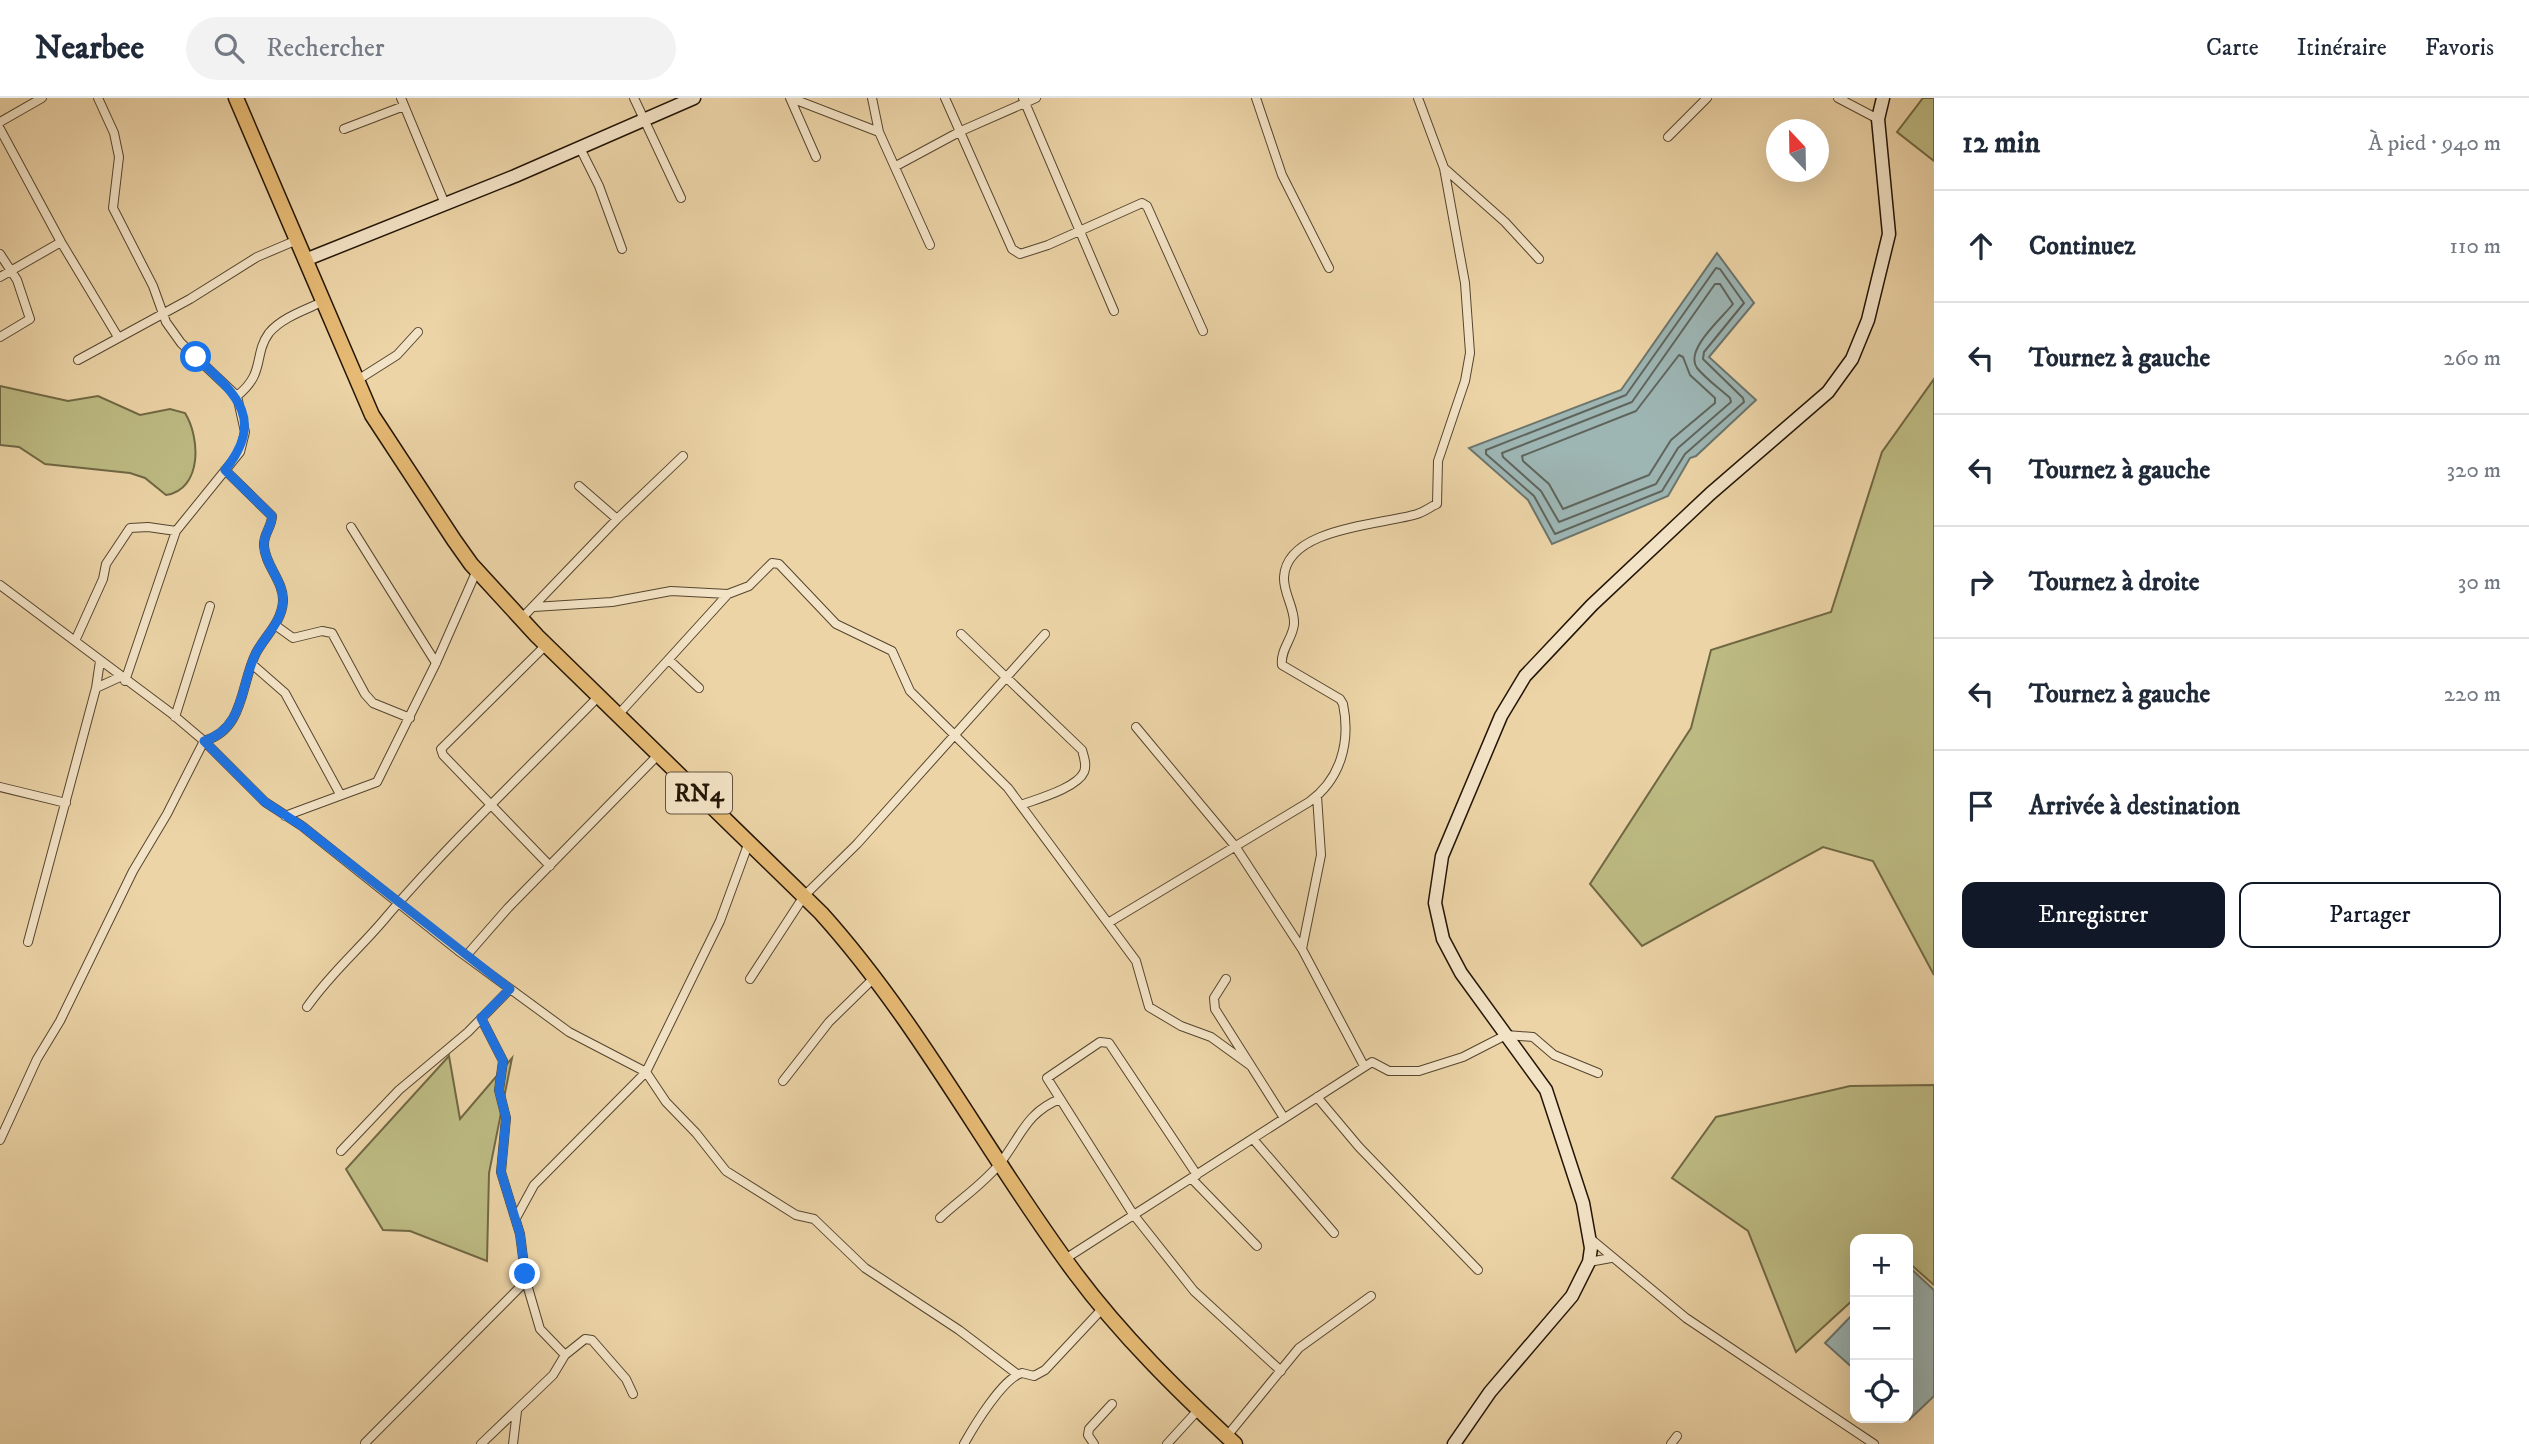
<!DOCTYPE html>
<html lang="fr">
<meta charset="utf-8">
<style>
body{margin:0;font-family:"IM FELL DW Pica",serif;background:#f2f2f3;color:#1f2937}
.controls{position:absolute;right:21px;bottom:21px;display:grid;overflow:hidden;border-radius:14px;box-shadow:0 7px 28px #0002}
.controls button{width:63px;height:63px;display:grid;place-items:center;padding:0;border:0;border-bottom:2px solid #e0e1e3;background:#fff;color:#1f2937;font:35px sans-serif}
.compass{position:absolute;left:1766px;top:21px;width:63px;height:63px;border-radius:50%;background:#fff;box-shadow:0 7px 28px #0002;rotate:338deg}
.stop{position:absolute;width:21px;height:21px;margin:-16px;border:5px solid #1a73e8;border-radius:50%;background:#fff}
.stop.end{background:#1a73e8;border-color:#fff;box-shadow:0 2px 7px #0008}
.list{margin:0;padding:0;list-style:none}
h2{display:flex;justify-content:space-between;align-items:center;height:91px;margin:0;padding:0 28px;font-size:30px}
h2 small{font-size:23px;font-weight:400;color:#747a83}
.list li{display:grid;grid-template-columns:46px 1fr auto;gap:21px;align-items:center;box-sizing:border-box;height:112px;padding:0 28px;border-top:2px solid #e0e1e3}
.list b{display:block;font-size:26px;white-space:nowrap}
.list em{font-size:23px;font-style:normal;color:#747a83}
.actions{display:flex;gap:14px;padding:21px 28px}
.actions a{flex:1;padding:16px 0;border:2px solid #111827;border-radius:14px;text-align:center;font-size:24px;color:#111827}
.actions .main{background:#111827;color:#fff}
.icon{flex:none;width:38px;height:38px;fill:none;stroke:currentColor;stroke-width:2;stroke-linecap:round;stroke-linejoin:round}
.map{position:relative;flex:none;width:1934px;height:1346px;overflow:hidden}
header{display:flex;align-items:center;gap:42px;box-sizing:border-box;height:98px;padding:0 35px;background:#fff;border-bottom:2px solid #e0e1e3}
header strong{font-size:33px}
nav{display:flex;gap:38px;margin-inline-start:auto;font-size:24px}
.search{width:490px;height:63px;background:#f2f2f3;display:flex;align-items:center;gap:18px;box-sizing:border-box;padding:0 24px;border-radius:38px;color:#747a83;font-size:26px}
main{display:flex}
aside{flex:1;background:#fff}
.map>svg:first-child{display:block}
</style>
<header>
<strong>Nearbee</strong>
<div class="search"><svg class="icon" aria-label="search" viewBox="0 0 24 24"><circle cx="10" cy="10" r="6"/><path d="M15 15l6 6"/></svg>Rechercher</div>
<nav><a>Carte</a><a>Itinéraire</a><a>Favoris</a></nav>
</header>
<main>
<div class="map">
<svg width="1934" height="1346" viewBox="0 0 1934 1346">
<rect width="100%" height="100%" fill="#ecd4a7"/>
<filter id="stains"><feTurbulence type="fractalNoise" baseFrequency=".00286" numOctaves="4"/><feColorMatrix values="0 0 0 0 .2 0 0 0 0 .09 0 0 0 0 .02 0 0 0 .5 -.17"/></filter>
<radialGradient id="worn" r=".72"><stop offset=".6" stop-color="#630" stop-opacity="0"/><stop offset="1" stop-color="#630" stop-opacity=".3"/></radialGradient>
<path fill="#bdbb83" stroke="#706844" stroke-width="2" d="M1923 0H1934V63L1897 34Z
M1934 281V877L1873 763 1823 749 1642 848 1590 786 1691 630 1711 552 1831 514 1882 354Z
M0 288 68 303 98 298 140 317 170 311 185 315C200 339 203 391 166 397L145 380 130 375 45 366 19 349 0 347Z
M449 958 460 1021 512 960 489 1075 487 1163 410 1133 383 1132 346 1071Z
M1934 987V1187L1908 1164V1141H1855V1200L1796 1254 1748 1133 1672 1080 1716 1019 1850 988Z"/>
<path fill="#9db5b3" stroke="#6c756d" stroke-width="2" d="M1717 155 1754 205 1709 259 1756 302 1696 358 1690 360 1668 398 1552 446 1528 402 1469 350 1621 292Z
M1908 1168 1934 1192V1298L1910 1321Z
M1855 1214V1272L1825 1245Z"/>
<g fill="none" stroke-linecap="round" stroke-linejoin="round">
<path stroke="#60655c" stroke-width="2" d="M1716 170 1720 171 1744 205 1704 254 1703 261 1743 300 1744 304 1685 356 1662 393 1555 436 1534 398 1486 356V352L1626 297Z
M1715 186H1720L1733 206C1722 220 1684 252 1697 270 1706 281 1720 291 1730 300L1731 304 1678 350 1656 386 1559 424 1541 393 1503 359 1502 355 1632 304Z
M1679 257 1683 259 1690 277 1715 300V305L1671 342 1649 377 1563 411 1549 386 1523 363 1522 358 1636 313Z"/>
<g stroke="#55452e" stroke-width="10">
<path id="street" d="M98 0 114 35 119 59 113 110 153 188 166 224 181 245 237 298
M401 0 445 106
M634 0 681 100
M790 0 816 59
M791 0 879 34 930 147
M872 0 879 34
M945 0 1012 151 1020 156 1048 147 1142 105 1147 108 1203 233
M1023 0 1114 213
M1256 0 1282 77 1329 170
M1418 0 1444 70 1505 124 1539 161
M1838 0 1878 21
M0 24 42 0
M0 31 61 144 118 239
M344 31 404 8
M1668 39 1707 0
M580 50 599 88 622 151
M896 68 961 33 1036 0
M0 156 17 182 30 221 0 239
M0 179 61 144
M78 262 190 201 257 159 297 142
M356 283 397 257 418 234
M617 421 683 358
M351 429 436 565
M0 487 171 615 204 643 265 704 302 728 460 854 569 934 646 974 666 1004 696 1035 726 1073 796 1117 814 1121 865 1170 959 1232 1017 1276
M534 509 612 504 671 493 728 496 749 488 772 465 779 466 836 526 892 553 910 593 1008 690 1136 863 1149 909 1181 928 1211 939 1251 968
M521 521 617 421 579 388
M275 527 293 540 322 533 332 535 365 596 373 605 410 620
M961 536 1082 652C1084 659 1087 667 1084 674 1077 690 1037 701 1021 707
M75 543 103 481 106 466 130 430 148 429 176 433
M546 547 441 651 443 657 550 768
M669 562 699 590
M253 567 285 595 340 696
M125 583 176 433 240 354 245 334 237 298C266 275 253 257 269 235 281 220 305 212 322 204
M96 590 120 579
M618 617 728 496
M175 619 210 508
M1136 629 1235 748 1302 851
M204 643C245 631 240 587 256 555 265 538 282 524 283 503 284 484 265 467 264 448 263 436 272 429 272 418L225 372
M0 689 66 705
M1317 698 1321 757 1302 851 1364 968
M285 718 377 684 436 565 477 472
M1108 825 1309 704C1340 682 1351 645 1343 606L1340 601 1282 567C1280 552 1293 540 1294 526 1295 510 1283 495 1284 479 1287 429 1382 427 1417 416 1424 414 1430 409 1437 406L1438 363 1465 283 1470 255 1465 185 1444 70
M28 844 96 590 100 563
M466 858 508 810 659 656
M750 881 804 798 857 746 1045 536
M1226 881 1214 900 1215 911 1284 1020
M307 909C332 873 361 850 388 817 454 740 528 671 599 598
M481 920 503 963 499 992 506 1020 501 1074 520 1136 526 1183 540 1231 565 1257
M783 983 829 924 875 879
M1317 999 1359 1049 1478 1172
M1253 1041 1334 1135
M0 1042 37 961 60 923 133 773 167 716 204 643
M341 1053 399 992 468 934 510 891
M1197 1077 1109 945 1100 944 1047 980 1133 1116 1194 1193 1281 1273
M1192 1081 1257 1148
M516 1120 534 1087 646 974 720 823 749 744
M940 1120C959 1102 985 1085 1001 1064 1021 1038 1027 1014 1060 1001
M1591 1141 1686 1220 1874 1346
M1065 1161 1372 964 1389 973H1419L1463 959 1506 937 1533 939 1554 957 1598 975
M1589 1164 1611 1160
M1227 1338 1299 1250 1371 1198
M365 1345 526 1183
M481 1346 553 1277 565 1257 585 1241 592 1242 626 1281 633 1296
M513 1346 517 1313
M964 1346C974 1328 1003 1280 1022 1275L1034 1278 1045 1272 1103 1210
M1094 1346 1088 1337 1089 1331 1112 1306
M1167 1346 1199 1311
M1671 1346 1677 1338"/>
</g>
<g stroke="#231505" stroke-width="15">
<path id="secondary" d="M305 162 515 78 694 0
M1454 1346 1490 1294 1572 1198 1589 1164 1591 1150 1583 1105 1546 992 1461 875 1443 841 1435 805 1442 758 1501 618 1525 578 1592 507 1710 396 1828 294 1852 261 1868 222 1889 136 1878 21 1883 0"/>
</g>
<g stroke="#231505" stroke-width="17">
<path id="highway" d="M236 0 372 317 454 442 471 466 537 538 821 815C920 925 987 1057 1075 1175 1121 1237 1179 1294 1235 1346"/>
</g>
<use href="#street" stroke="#f3e3c6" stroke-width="8"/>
<use href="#secondary" stroke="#f3e3c6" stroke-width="12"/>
<use href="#highway" stroke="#e6ba74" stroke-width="14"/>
</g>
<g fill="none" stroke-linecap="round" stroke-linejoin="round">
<path stroke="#1a73e8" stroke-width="9" d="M196 259C236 296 266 321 225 372L272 418C272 429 263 436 264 448 265 467 284 484 283 503 282 524 265 538 256 555 240 587 245 630 204 643L265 704 302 728 510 891 481 920 503 963 499 992 506 1020 501 1074 520 1136 525 1176"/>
</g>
<g text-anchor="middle" stroke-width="7" stroke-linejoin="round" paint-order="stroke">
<rect fill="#f3e3c6" stroke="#61533f" stroke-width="2" x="666" y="674.5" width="66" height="41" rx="5"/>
<g font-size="24" font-weight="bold" fill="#231505">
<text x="699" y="703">RN4</text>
</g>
</g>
<rect width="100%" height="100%" filter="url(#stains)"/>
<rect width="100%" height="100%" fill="url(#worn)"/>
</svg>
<div class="controls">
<button>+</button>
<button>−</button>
<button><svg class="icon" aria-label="locate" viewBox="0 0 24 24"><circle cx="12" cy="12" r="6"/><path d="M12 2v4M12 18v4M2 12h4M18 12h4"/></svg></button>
</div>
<svg class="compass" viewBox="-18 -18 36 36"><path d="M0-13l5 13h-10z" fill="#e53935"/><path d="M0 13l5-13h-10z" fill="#747a83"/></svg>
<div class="stop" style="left:196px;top:259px"></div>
<div class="stop end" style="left:525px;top:1176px"></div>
</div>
<aside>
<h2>12 min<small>À pied · 940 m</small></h2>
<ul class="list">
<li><svg class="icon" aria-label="ahead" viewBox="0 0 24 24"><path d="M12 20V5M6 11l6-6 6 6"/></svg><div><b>Continuez</b></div><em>110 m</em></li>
<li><svg class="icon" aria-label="left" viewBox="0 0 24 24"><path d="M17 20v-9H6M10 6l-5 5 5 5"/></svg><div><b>Tournez à gauche</b></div><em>260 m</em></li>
<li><svg class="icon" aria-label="left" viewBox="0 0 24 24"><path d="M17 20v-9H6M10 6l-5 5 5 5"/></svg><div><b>Tournez à gauche</b></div><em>320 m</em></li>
<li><svg class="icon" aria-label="right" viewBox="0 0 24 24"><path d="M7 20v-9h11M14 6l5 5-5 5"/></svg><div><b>Tournez à droite</b></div><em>30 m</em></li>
<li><svg class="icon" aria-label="left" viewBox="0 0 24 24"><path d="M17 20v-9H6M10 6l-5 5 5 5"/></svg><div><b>Tournez à gauche</b></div><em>220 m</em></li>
<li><svg class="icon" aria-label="arrive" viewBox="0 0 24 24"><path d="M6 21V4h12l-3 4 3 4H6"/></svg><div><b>Arrivée à destination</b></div></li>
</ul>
<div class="actions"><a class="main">Enregistrer</a><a>Partager</a></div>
</aside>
</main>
